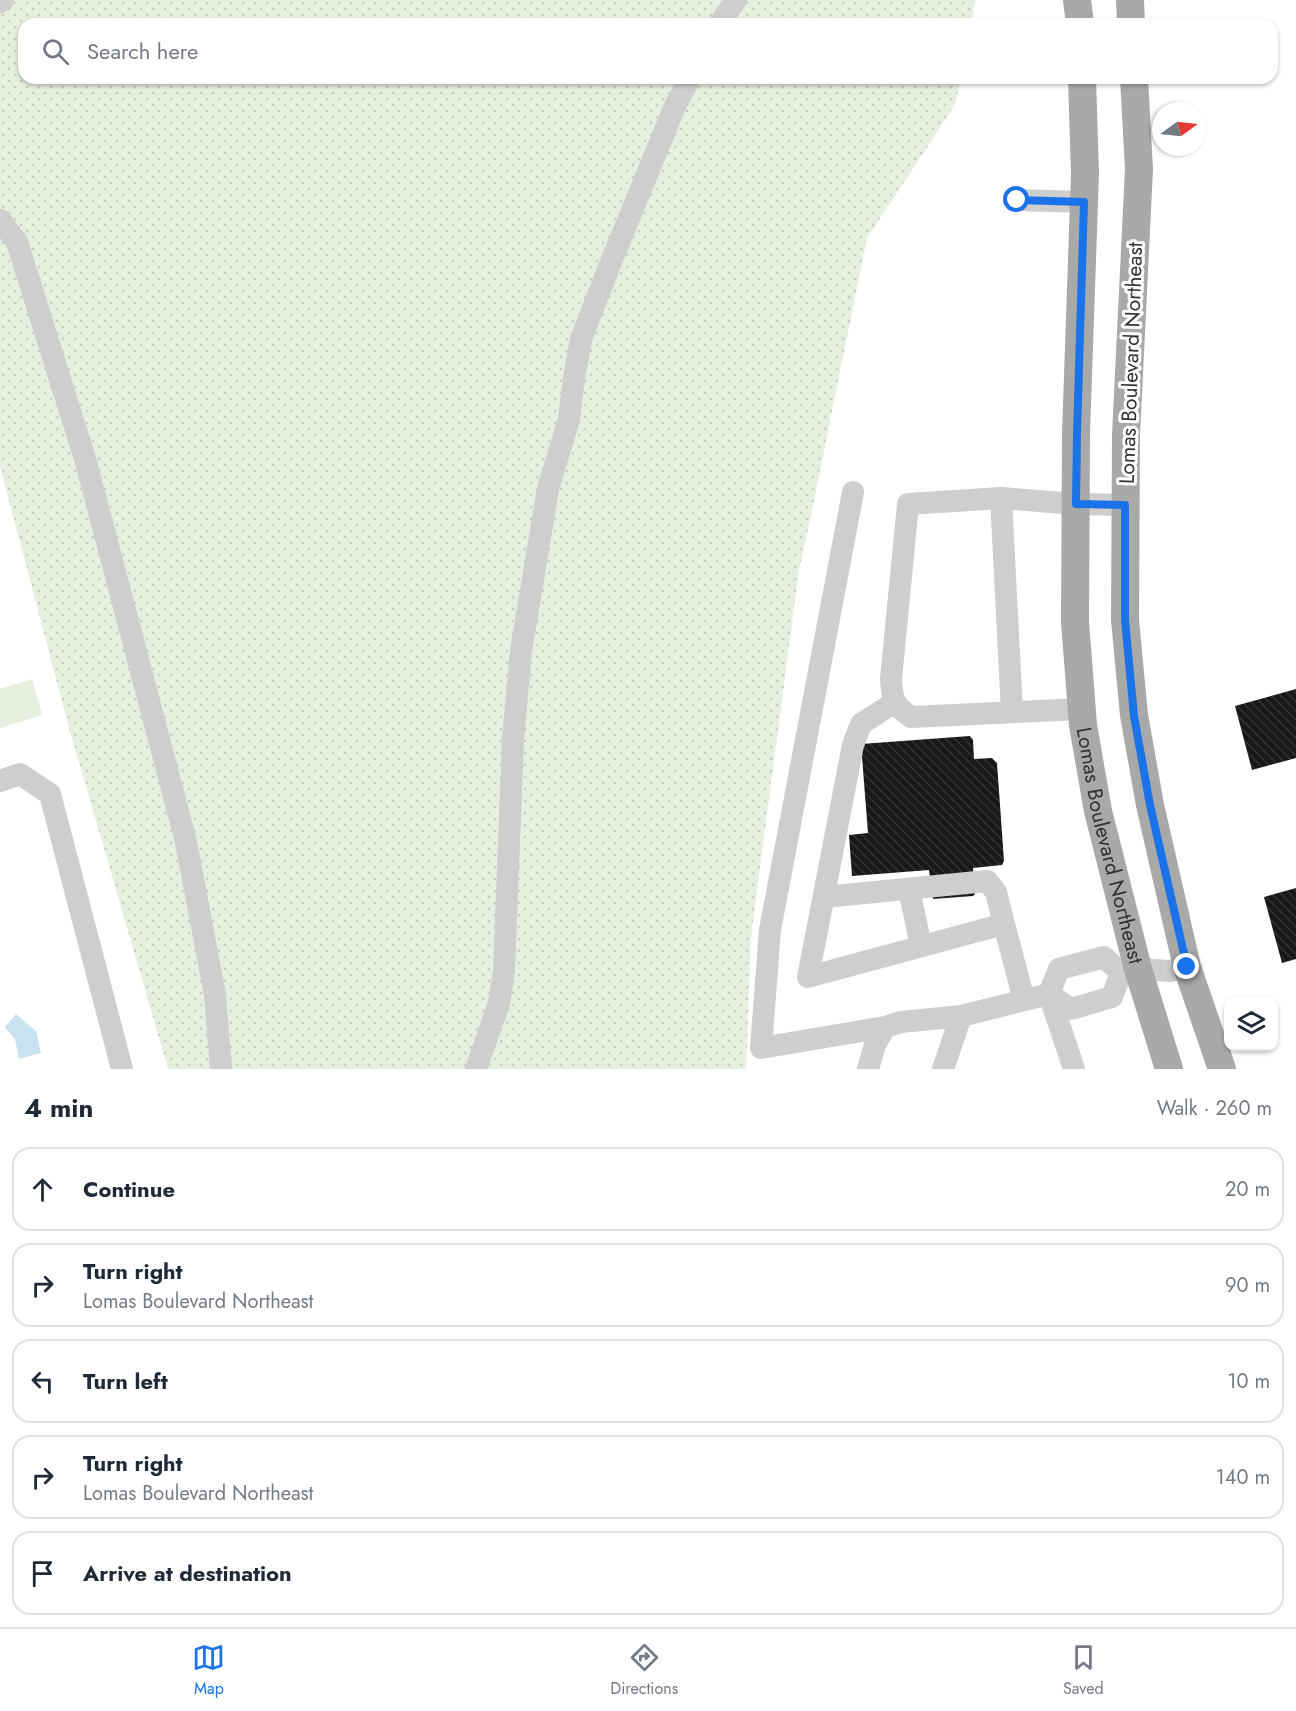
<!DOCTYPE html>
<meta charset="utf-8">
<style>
body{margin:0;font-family:Jost,sans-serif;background:#f6f6f7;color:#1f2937}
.controls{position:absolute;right:18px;bottom:18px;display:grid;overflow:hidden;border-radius:12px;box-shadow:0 2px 4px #0004}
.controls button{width:54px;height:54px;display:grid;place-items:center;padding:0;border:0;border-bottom:2px solid #e0e1e3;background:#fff;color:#1f2937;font:30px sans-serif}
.compass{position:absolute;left:1152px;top:102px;width:54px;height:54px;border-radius:50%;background:#fff;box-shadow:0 2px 4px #0004;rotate:75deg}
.stop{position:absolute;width:18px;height:18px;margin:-14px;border:4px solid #1a73e8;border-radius:50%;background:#fff}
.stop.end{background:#1a73e8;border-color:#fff;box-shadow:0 2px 6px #0008}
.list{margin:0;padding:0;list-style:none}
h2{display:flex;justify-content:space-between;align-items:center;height:78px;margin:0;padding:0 24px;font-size:26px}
h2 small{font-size:20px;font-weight:400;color:#747a83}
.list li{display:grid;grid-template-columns:39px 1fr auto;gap:18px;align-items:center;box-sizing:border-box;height:84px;margin:0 12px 12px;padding:0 12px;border:2px solid #e0e1e3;border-radius:18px}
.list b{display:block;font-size:22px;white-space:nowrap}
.list p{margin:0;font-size:20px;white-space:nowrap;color:#747a83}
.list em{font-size:20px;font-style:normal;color:#747a83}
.icon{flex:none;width:33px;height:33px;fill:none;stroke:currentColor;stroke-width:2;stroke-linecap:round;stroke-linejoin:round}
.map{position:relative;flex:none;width:1296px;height:1069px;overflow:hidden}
.search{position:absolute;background:#fff;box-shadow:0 2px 4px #0004;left:18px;right:18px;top:18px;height:66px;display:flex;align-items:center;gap:15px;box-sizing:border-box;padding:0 21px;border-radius:18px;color:#747a83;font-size:22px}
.sheet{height:558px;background:#fff}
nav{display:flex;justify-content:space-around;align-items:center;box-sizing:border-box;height:84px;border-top:2px solid #e0e1e3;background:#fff;font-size:16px;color:#747a83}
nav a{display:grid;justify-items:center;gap:3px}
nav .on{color:#1a73e8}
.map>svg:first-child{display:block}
</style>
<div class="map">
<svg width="1296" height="1069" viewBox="0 0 1296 1069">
<defs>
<pattern id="grass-dots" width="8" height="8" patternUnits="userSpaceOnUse" patternTransform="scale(1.5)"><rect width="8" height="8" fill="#e7efde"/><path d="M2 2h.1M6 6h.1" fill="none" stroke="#c7cdbf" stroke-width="1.8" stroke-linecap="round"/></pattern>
<pattern id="building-back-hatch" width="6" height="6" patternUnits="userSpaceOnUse" patternTransform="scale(1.5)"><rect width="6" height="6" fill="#181818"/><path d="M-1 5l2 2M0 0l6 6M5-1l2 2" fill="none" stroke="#313131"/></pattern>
</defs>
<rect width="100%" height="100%" fill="#fff"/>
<path fill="url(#grass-dots)" d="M0 0H975L971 24H24V78H961L955 105 867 238 809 525 799 570 751 936 746 1069H168L68 724 0 466Z"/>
<path fill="#e7efde" d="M32 679 42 715 0 728V689Z"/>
<path fill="#c9e2f0" d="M16 1014 36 1031 41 1053 19 1059 15 1039 5 1027Z"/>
<path fill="url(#building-back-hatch)" d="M1296 689V758L1252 770 1235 706Z
M970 736 973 740 974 759 992 758 997 763 1004 861 1002 865 973 868 975 894 973 896 933 899 929 870 852 876 849 835 868 833 861 744Z
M1296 888V959L1282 963 1264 897Z"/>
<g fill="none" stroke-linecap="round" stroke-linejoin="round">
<path stroke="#cecece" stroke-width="22" d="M0 2 3 0
M719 24 736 0
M1017 200 1084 202
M0 220 17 242 86 462 186 842 215 995 221 1069
M853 492 770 930 761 1048 885 1027
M1001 498 1012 712
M895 702 861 724 853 745 808 977 1004 924 1024 1000
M1082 709 911 717C894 706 892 699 891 679L908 504 1001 498 1076 504 1125 505
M0 781 20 774 50 794 122 1069
M909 889 921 946
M824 897 987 881 996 892 1004 924
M1123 973 1138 969 1170 971 1187 967
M1049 994 1059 969 1104 957 1121 973
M1049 994 1074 1069
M476 1069 499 1003 504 971 513 739 521 651 548 489 569 419 574 378 581 339 611 262 675 106 690 78
M868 1069 875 1045 885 1027 901 1022 961 1016
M943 1069 961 1016 1049 994 1071 1009 1112 997 1121 973"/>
<g stroke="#a9a9a9" stroke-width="28">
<path d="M1077 0 1080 24"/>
<path d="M1130 0 1131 24"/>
<path id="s1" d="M1082 78 1085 174 1076 433 1075 622 1083 725 1098 811 1138 969 1169 1069"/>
<path d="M1134 78 1139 169 1126 435 1125 620 1134 715 1150 805 1187 967 1222 1069"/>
</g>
</g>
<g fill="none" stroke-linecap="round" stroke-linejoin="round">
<path stroke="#1a73e8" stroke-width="8" d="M1017 200 1084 202 1077 433 1076 504 1125 505V620L1134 716 1150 805 1187 967"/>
</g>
<g text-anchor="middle" stroke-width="6" stroke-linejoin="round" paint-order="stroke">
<g font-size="21" fill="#313131" stroke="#fff">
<text transform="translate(1131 363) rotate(-88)" y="7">Lomas Boulevard Northeast</text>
<text dy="7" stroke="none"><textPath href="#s1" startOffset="771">Lomas Boulevard Northeast</textPath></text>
</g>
</g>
</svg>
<div class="controls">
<button><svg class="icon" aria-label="layers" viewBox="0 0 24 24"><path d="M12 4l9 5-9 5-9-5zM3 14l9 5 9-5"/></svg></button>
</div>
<svg class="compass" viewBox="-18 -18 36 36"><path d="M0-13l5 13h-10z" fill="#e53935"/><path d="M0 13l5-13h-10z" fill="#747a83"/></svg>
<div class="stop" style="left:1017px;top:200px"></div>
<div class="stop end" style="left:1187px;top:967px"></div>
<div class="search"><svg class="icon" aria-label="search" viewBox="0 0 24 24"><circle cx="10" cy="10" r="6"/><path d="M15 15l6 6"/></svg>Search here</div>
</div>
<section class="sheet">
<h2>4 min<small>Walk · 260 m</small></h2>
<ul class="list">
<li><svg class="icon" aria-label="ahead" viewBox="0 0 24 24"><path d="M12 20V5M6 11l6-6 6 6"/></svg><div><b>Continue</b></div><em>20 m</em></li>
<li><svg class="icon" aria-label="right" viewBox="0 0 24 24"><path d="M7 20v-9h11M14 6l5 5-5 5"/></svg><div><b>Turn right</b><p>Lomas Boulevard Northeast</p></div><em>90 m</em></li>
<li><svg class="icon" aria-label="left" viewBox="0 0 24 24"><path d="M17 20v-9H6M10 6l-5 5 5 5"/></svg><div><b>Turn left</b></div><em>10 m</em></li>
<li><svg class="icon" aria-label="right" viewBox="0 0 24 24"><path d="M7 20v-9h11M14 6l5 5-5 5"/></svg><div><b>Turn right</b><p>Lomas Boulevard Northeast</p></div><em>140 m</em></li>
<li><svg class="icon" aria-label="arrive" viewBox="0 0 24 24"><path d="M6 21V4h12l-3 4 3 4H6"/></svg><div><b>Arrive at destination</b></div></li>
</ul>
</section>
<nav>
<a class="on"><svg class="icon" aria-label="map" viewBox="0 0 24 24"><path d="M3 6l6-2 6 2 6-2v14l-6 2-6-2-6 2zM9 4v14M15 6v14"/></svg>Map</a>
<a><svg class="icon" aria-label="directions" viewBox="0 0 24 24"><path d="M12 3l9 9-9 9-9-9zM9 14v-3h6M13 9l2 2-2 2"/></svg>Directions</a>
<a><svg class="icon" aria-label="saved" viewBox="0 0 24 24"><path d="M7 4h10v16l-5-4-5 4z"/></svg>Saved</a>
</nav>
